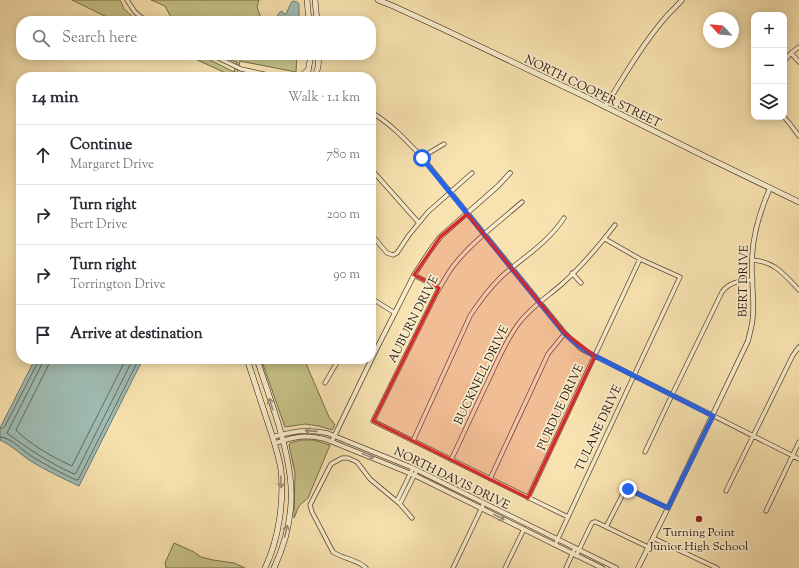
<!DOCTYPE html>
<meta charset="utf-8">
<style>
body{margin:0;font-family:"Sorts Mill Goudy",serif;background:#f2f2f3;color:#2b2b33}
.controls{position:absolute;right:12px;top:12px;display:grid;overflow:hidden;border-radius:8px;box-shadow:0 2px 10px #0003}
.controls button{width:36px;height:36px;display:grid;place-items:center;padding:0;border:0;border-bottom:1px solid #e1e1e2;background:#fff;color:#2b2b33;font:20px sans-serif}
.compass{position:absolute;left:703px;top:12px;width:36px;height:36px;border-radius:50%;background:#fff;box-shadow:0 2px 10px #0003;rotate:296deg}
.stop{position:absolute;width:12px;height:12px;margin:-9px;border:3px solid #2563eb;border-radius:50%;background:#fff}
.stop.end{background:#2563eb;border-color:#fff;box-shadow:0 1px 4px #0008}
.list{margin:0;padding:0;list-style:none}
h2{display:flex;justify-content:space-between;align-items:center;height:52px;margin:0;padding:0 16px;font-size:17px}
h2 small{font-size:13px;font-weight:400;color:#7c7c81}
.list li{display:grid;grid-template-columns:26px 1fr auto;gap:12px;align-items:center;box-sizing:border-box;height:60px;padding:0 16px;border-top:1px solid #e1e1e2}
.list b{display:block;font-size:15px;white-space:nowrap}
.list p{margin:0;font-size:13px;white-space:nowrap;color:#7c7c81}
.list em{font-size:13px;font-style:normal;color:#7c7c81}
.icon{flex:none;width:22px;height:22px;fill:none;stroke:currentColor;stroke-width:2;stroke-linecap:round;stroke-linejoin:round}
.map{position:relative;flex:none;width:799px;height:568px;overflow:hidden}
.search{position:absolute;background:#fff;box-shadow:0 2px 10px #0003;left:16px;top:16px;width:360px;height:44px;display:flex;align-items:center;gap:10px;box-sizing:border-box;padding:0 14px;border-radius:16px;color:#7c7c81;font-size:15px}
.panel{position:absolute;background:#fff;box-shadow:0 2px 10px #0003;left:16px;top:72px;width:360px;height:292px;border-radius:16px}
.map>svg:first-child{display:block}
</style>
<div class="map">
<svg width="799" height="568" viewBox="0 0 799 568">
<rect width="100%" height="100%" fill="#f8e3b0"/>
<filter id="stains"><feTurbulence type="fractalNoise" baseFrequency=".005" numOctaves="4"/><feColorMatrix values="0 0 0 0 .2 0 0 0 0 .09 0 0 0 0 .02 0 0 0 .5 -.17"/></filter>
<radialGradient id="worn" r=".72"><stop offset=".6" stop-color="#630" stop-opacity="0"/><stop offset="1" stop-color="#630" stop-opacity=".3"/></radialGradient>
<path fill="#c5c186" stroke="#766c4a" d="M72 0H120L124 9 137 21H115Z
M151 0H259L257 7 262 21H173L165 6Z
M187 55H200L234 72 237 62 233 61 219 55H297L296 72 240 61 237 76 240 77H234Z
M261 359H304L329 417 335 425 332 430 319 426 305 424 285 427Z
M301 440H314L330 445 308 498 299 506 294 518 295 473 289 445 290 443Z
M174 543 194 552 201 557 213 560 234 563 245 568H166L165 563Z"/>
<path fill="#a0bdb4" stroke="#6f7a72" d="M293 1 297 2 299 4V21H279L277 17 279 13 282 11 284 14H286L291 3Z
M35 359H143L79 486C62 478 45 470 29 460 19 453 11 445 0 440V428Z"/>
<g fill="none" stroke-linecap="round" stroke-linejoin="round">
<path stroke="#636a62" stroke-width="1" d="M43 359 42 364 7 433C27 448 51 464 74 474L76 473 133 359
M49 359 48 366 16 430C29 444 54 458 72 466L73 464 126 359
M0 428H3L5 426 38 362V359
M0 437C12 438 22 450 31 456 46 465 61 473 76 480H78L139 359"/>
<g stroke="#5a4937" stroke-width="5">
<path id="minor" d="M127 0 135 12 146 21
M791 53 799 62
M212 55 241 69 277 77
M784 61 791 53 799 47
M371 112C391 124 406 140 422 157L565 333 581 349 595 356 799 459
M784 117 790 124 799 136
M422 157 444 144
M371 169 419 223
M522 202C499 222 473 241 454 265 447 274 442 284 436 294L373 421 568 517
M371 234 387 253 393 255 397 253 409 235 428 212 472 173
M752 260C774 261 784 274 799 290
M572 273 581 283
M414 275 439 288
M371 298 395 313
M325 383 339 359
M413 441 470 316C479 302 489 289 501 277 522 258 548 243 564 218
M645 452 672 395 722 292C729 282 741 280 753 280
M451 460C464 433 476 406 489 379 498 360 506 340 519 323 531 307 547 297 562 284 582 266 599 246 615 225
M490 479 548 354 565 333
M726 491 789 363 793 355 799 347
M528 498 640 259
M397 501 413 468
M400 504 417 470
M766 511 799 442
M606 527 625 490 628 489 668 508
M653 538 717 568
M555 545 680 277 640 259 605 239
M576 556 592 523 594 522H596L648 547
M366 568C357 559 343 559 333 552L312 512 310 505 331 464 342 458H348L357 462 370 479 400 504 412 518
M453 568 484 503
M505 568 524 529
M566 568 575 548"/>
</g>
<g stroke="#5a4937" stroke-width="5.5">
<path id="tertiary" d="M605 107C624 76 642 45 665 18 671 11 677 6 682 0
M273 437C294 431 305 429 327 433L413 468 616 568
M333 439 375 352 414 275 429 252 440 237 498 186 510 173
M275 443C295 437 304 434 325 439L414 475 602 568
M638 568 668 508 748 341C750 332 753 323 753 314 754 295 751 277 752 258 753 233 760 211 770 188"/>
</g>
<g stroke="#26160f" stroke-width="6">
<path id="secondary" d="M307 0 309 21
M315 0 317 21
M378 0 393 6 441 28 586 97 704 156 799 202
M300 77 308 70
M307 77 311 55
M315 77 318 67 319 55
M247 359C253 377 259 396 265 414 271 432 278 451 281 470 284 501 279 539 265 568
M257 359C269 397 285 436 290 476 294 507 287 540 274 568"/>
</g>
<use href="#minor" stroke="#faedcc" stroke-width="3.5"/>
<use href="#tertiary" stroke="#faedcc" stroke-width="4"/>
<use href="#secondary" stroke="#faedcc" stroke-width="5"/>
</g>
<defs><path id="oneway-shaft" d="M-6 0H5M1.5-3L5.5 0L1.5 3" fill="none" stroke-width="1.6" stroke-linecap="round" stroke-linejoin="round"/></defs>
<g stroke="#9b8c77">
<use href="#oneway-shaft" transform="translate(271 404) rotate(-108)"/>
<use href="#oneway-shaft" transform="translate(311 431) rotate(-176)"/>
<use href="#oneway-shaft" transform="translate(368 456) rotate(22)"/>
<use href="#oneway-shaft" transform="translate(281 482) rotate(88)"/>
<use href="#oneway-shaft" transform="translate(499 517) rotate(26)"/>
<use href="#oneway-shaft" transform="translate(286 531) rotate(-78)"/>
</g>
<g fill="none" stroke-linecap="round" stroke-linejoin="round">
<path stroke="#2563eb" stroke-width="5" d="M422 158 564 333C574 343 583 350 595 356L713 416 668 508 628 489"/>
</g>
<path fill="#d62828" fill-opacity="0.2" stroke="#d62828" stroke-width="3" stroke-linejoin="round" d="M467 214 565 333 595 356 528 498 373 421 439 288 414 275 440 237Z"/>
<circle fill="#8f2418" stroke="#faedcc" stroke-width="1.5" cx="699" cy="519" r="4"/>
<g text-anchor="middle" stroke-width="3.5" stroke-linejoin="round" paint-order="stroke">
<g font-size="12" fill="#26160f" stroke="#faedcc">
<text transform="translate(593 91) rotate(26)" y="4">NORTH COOPER STREET</text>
<text transform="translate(743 281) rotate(-89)" y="4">BERT DRIVE</text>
<text transform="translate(413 319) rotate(-63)" y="4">AUBURN DRIVE</text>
<text transform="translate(481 375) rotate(-64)" y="4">BUCKNELL DRIVE</text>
<text transform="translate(560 407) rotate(-65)" y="4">PURDUE DRIVE</text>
<text transform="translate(598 428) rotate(-65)" y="4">TULANE DRIVE</text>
<text transform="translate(452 478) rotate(26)" y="4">NORTH DAVIS DRIVE</text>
</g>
<g font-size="12" fill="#26160f" stroke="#faedcc">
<text x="699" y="536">Turning Point<tspan x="699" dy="14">Junior High School</tspan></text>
</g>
</g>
<rect width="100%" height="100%" filter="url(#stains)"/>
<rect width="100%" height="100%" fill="url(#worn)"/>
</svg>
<div class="controls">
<button>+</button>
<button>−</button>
<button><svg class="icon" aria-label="layers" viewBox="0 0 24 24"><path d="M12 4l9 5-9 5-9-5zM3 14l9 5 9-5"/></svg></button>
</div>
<svg class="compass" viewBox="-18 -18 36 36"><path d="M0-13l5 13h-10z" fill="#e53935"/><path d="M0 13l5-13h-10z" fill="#7c7c81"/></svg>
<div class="stop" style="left:422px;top:158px"></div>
<div class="stop end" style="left:628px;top:489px"></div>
<div class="search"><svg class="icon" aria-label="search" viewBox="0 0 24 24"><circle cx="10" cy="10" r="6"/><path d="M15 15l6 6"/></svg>Search here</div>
<section class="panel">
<h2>14 min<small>Walk · 1.1 km</small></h2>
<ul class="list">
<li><svg class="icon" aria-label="ahead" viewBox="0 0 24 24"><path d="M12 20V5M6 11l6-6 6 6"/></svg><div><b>Continue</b><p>Margaret Drive</p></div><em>780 m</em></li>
<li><svg class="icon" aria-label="right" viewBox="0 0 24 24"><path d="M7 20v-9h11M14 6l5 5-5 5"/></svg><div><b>Turn right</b><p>Bert Drive</p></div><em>200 m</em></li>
<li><svg class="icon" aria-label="right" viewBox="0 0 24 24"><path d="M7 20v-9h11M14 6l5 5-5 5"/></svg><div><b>Turn right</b><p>Torrington Drive</p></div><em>90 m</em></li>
<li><svg class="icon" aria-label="arrive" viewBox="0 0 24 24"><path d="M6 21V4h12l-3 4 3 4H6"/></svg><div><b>Arrive at destination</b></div></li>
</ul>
</section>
</div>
